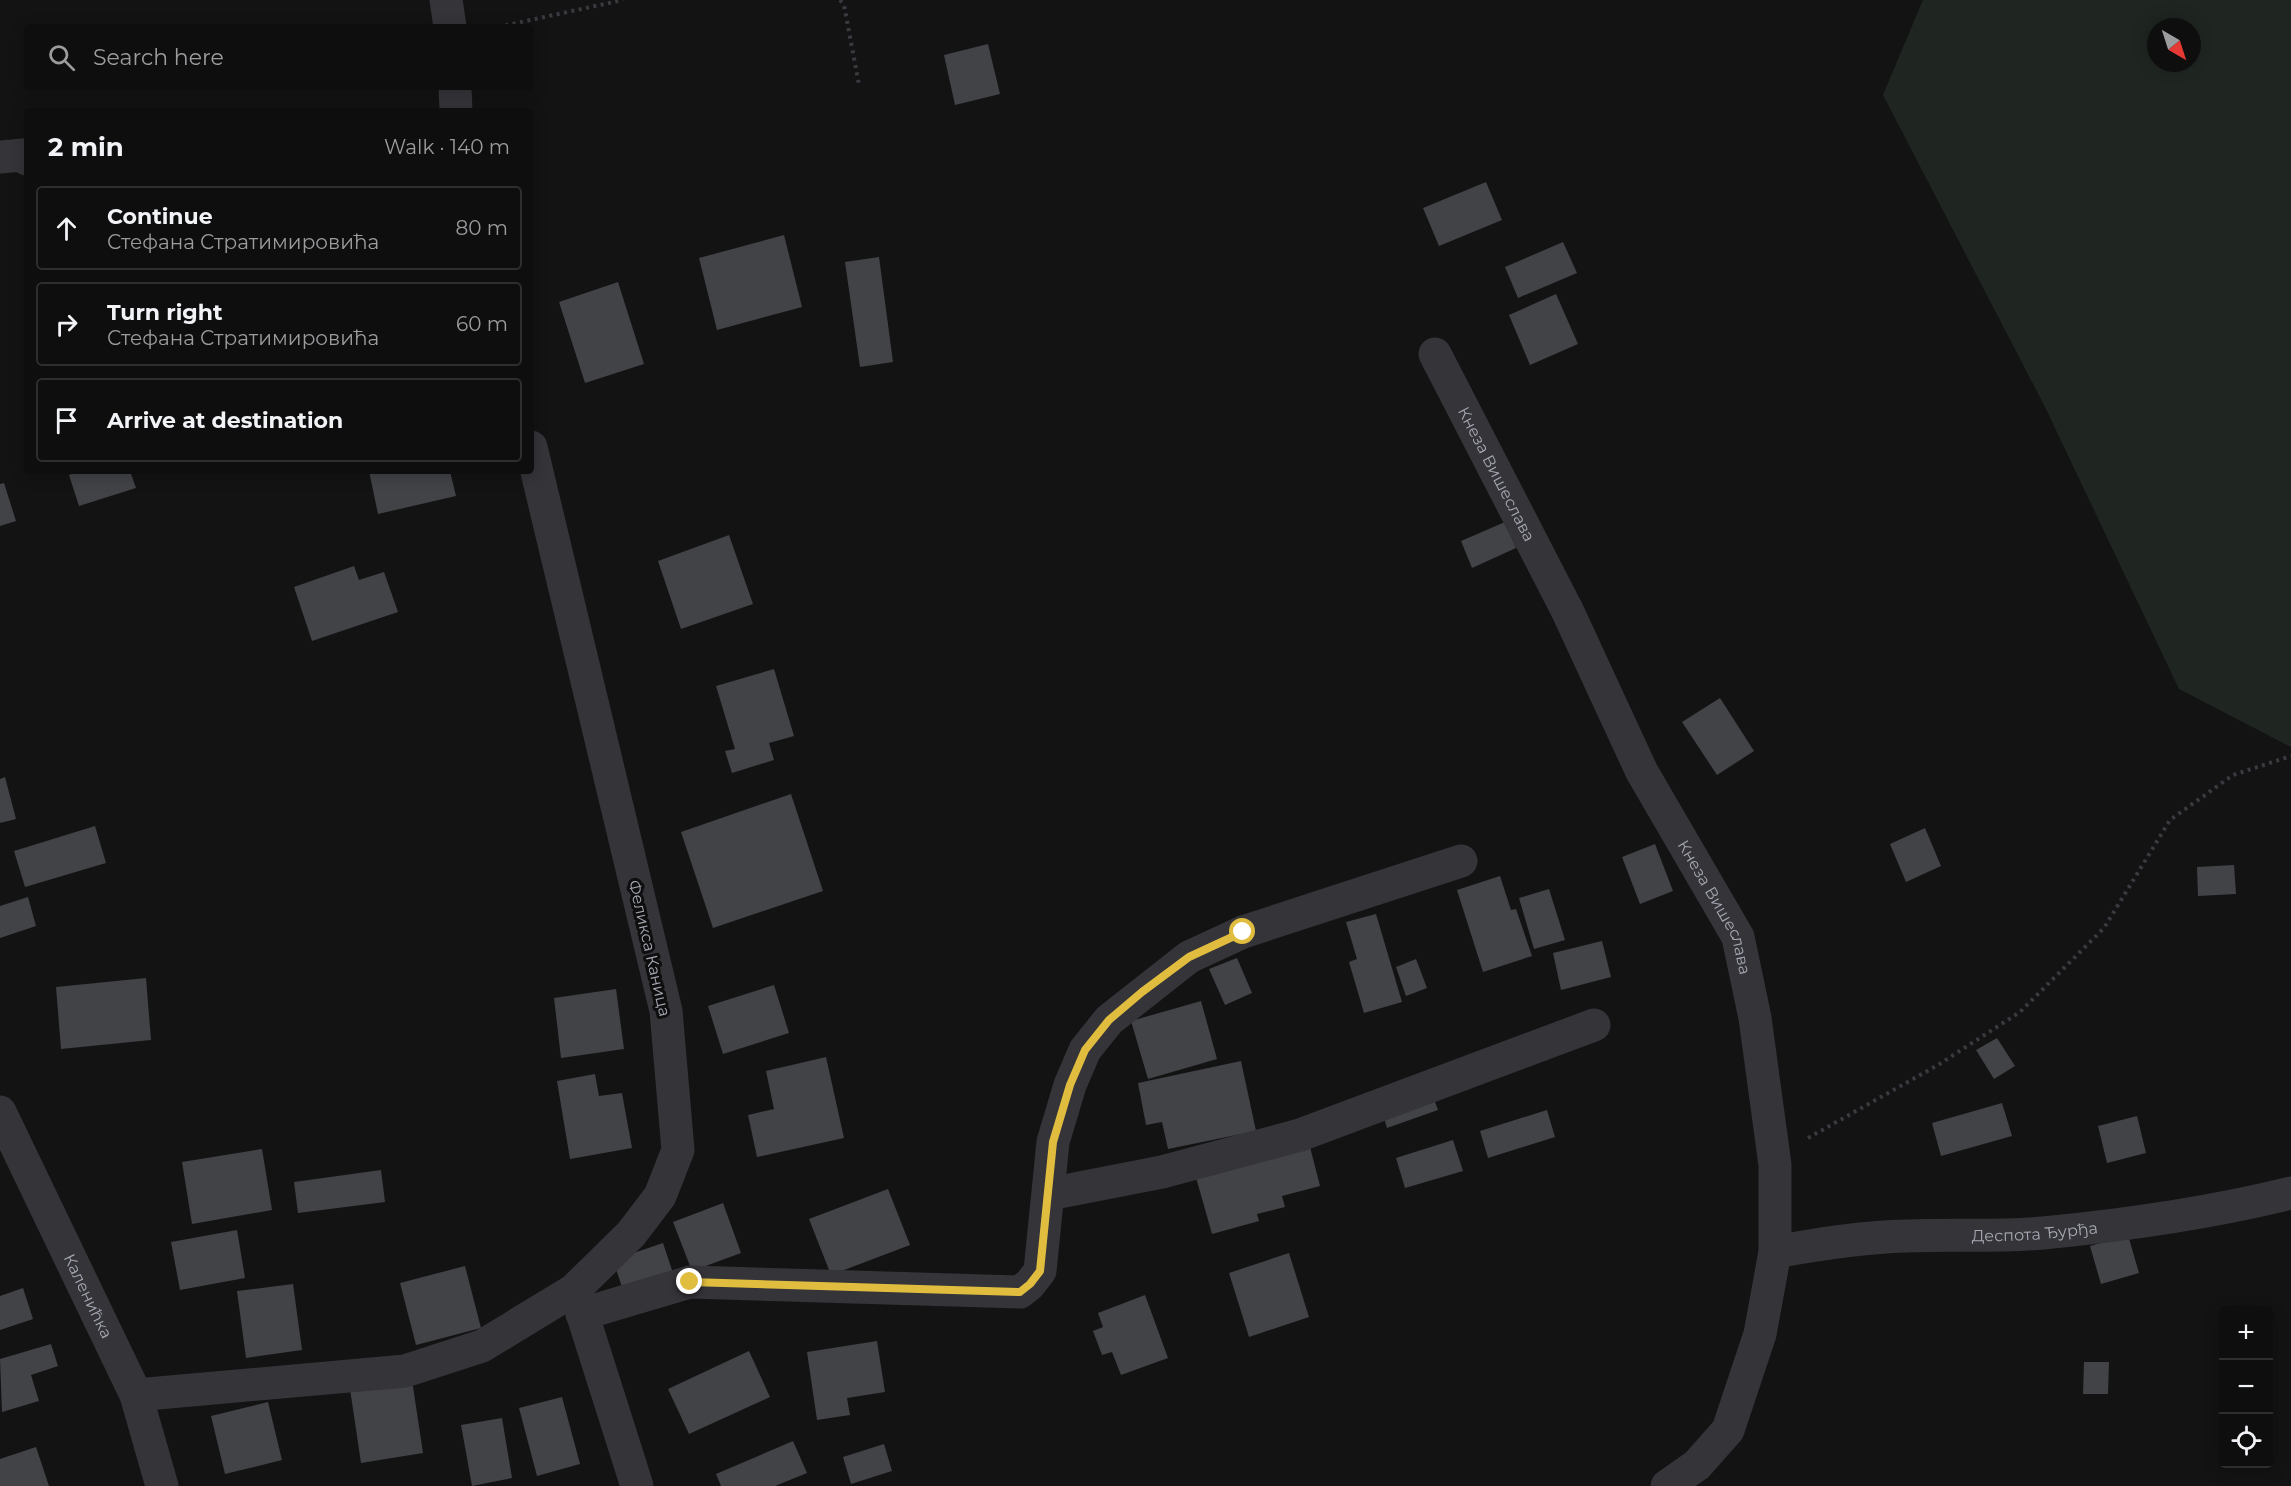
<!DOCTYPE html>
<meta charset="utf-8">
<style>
body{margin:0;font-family:Montserrat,sans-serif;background:#1c1c1d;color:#f1f3f6}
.controls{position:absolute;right:18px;bottom:18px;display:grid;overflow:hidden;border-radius:6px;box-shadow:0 3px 15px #0003}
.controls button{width:54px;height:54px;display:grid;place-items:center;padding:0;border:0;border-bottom:2px solid #2e2e2f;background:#0e0e0f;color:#f1f3f6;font:30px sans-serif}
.compass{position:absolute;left:2147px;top:18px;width:54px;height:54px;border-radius:50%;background:#0e0e0f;box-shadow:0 3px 15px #0003;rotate:141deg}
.stop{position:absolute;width:18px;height:18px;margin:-14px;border:4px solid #e0bd3f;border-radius:50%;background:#fff}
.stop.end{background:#e0bd3f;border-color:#fff;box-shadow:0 2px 6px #0008}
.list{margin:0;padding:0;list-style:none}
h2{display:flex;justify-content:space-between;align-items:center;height:78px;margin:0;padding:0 24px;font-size:26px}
h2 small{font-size:20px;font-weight:400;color:#9b9c9e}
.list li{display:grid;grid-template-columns:39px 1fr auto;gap:18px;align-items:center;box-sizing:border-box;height:84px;margin:0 12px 12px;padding:0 12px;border:2px solid #2e2e2f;border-radius:6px}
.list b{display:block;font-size:22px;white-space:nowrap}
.list p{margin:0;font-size:20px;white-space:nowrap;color:#9b9c9e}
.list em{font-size:20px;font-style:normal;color:#9b9c9e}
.icon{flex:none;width:33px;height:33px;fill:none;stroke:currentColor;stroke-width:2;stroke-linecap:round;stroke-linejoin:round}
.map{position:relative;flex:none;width:2291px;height:1486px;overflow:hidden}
.search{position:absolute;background:#0e0e0f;box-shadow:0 3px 15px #0003;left:24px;top:24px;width:510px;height:66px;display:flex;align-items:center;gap:15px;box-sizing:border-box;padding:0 21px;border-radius:6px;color:#9b9c9e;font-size:22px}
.panel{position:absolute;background:#0e0e0f;box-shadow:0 3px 15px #0003;left:24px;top:108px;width:510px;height:366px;border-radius:6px}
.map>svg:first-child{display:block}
</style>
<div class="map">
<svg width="2291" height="1486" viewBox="0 0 2291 1486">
<rect width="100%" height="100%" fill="#131314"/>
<path fill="#1f2621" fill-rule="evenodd" d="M1923 0H2291V747L2179 689 2045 407 1883 95ZM2156 27H2192V63H2156Z"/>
<path fill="#424347" d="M988 44 1000 94 955 105 944 55Z
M1486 182 1502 220 1439 246 1423 208Z
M784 235 802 307 717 330 699 258Z
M1563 242 1577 273 1518 298 1505 267Z
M879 257 893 362 860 367 845 262Z
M618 282 644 364 585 383 559 302Z
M1556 294 1578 344 1530 365 1509 315Z
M80 471H130L136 488 79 506 69 475Z
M369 471H450L456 496 378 514Z
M4 483 16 521 0 526V484Z
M1505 522 1516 548 1472 568 1461 541Z
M729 535 753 604 681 629 658 561Z
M354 566 359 580 384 572 398 612 312 641 294 587Z
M774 669 794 736 769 743 774 760 732 773 725 751 735 749 716 686Z
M1720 698 1754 751 1717 775 1682 722Z
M5 777 16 819 0 823V779Z
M791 794 823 891 713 928 681 832Z
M95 826 106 863 25 887 14 851Z
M1925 828 1941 866 1906 882 1890 844Z
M1655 844 1673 891 1640 904 1622 857Z
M2234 865 2236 894 2198 896 2197 867Z
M1500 876 1511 910 1516 909 1532 956 1483 972 1457 890Z
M1549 889 1565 940 1534 949 1519 898Z
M28 897 36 926 0 938V906Z
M1376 914 1402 1002 1364 1013 1349 962 1357 959 1346 922Z
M1602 941 1611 977 1561 990 1553 953Z
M1237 958 1252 993 1225 1005 1209 969Z
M1416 959 1427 988 1406 996 1396 967Z
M146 978 151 1040 61 1049 56 987Z
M774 985 789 1033 723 1054 708 1006Z
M616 989 624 1049 561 1058 554 998Z
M1201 1001 1217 1059 1148 1079 1131 1021Z
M1997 1038 2015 1066 1994 1079 1976 1050Z
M826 1057 844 1138 757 1157 748 1115 774 1109 766 1071Z
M1241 1061 1256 1131 1168 1149 1162 1122 1146 1125 1138 1083Z
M595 1074 599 1096 622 1093 632 1148 570 1159 557 1081Z
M1433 1096 1438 1110 1387 1128 1383 1115Z
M2002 1103 2012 1136 1941 1156 1932 1123Z
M1547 1110 1555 1137 1488 1158 1480 1131Z
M2137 1116 2146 1153 2107 1163 2098 1126Z
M1453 1140 1463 1171 1405 1188 1396 1158Z
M1309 1143 1320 1186 1282 1196 1285 1207 1257 1214 1259 1221 1212 1234 1195 1174Z
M262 1149 272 1210 192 1224 182 1162Z
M381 1170 385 1202 298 1213 294 1182Z
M888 1189 910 1245 831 1275 809 1219Z
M723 1203 741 1253 692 1271 673 1222Z
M237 1230 245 1278 180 1290 171 1242Z
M2128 1235 2139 1273 2101 1284 2090 1246Z
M663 1243 676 1282 626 1299 613 1260Z
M1289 1253 1309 1317 1249 1337 1229 1273Z
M465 1266 481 1328 416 1345 400 1283Z
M293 1284 302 1350 246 1358 237 1291Z
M23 1288 33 1319 0 1330V1296Z
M1145 1295 1168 1358 1121 1375 1112 1352 1102 1355 1093 1331 1103 1327 1098 1313Z
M877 1341 885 1392 847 1398 850 1415 817 1420 807 1352Z
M51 1344 58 1366 31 1375 39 1401 2 1412 0 1359Z
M749 1351 770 1397 689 1434 668 1389Z
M2084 1362H2109L2108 1394H2083Z
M412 1380 423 1453 361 1463 350 1389Z
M562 1397 580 1464 537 1476 519 1408Z
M268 1402 282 1460 225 1474 211 1416Z
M502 1418 512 1478 472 1486 461 1425Z
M793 1441 807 1473 775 1486H721L716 1474Z
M884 1444 892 1471 851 1484 843 1457Z
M36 1447 49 1486H0V1459Z"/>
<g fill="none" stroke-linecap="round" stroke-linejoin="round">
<path stroke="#3a3b40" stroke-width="4" stroke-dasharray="3 4.5" stroke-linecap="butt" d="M840 0 844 5 859 85
M498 27 623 0
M1808 1138 1938 1065 2020 1012 2104 928 2170 820 2233 775 2291 756"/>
<g stroke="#343439" stroke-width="33">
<path d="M446 0 450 27"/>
<path d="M455 87 456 111"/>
<path d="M0 157 23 155 27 159"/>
<path id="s1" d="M1435 354 1567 610 1642 772 1738 937 1755 1018 1775 1165V1252L1760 1334 1728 1430 1697 1465 1667 1486"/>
<path id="s2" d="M0 1112 136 1395 162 1486"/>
<path d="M1049 1194 1162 1172 1300 1135 1594 1025"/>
<path id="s3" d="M1775 1252C1819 1244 1862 1237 1906 1236 1952 1234 1998 1237 2043 1233 2126 1225 2210 1213 2291 1193"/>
<path d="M576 1294 637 1486"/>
<path d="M582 1314 690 1282 1020 1292 1030 1284 1040 1271 1053 1142 1070 1085 1085 1050 1109 1020 1189 957 1243 932 1461 861"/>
<path d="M136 1395 405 1371 482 1346 574 1290 631 1234 660 1196 678 1150 666 1011 531 447"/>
</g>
</g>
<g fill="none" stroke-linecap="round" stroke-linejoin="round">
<path stroke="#e0bd3f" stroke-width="8" d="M690 1282 1020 1292 1030 1284 1040 1271 1053 1142 1070 1085 1085 1050 1109 1020 1142 992 1189 957 1243 932"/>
</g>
<g text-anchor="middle" stroke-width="6" stroke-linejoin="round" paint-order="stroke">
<g font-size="16" fill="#a6a8b3" stroke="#0e0e0f">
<text dy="6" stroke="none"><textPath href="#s1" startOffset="135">Кнеза Вишеслава</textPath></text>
<text dy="6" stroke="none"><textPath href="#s1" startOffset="621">Кнеза Вишеслава</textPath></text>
<text transform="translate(650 948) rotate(77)" y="6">Феликса Каница</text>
<text dy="6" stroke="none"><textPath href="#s3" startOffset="261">Деспота Ђурђа</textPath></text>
<text dy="6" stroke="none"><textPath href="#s2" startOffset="204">Каленићка</textPath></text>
</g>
</g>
</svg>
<div class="controls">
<button>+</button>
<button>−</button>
<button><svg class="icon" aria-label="locate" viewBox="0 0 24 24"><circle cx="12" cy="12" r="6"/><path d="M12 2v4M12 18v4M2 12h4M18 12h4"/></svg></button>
</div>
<svg class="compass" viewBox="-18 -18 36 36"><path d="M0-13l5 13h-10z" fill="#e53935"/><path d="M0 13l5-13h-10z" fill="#9b9c9e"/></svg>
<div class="stop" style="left:1243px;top:932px"></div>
<div class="stop end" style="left:690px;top:1282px"></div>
<div class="search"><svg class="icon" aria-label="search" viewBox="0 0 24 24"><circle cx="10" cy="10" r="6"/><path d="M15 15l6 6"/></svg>Search here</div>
<section class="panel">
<h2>2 min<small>Walk · 140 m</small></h2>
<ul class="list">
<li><svg class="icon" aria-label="ahead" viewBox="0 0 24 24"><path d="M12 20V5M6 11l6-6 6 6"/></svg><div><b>Continue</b><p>Стефана Стратимировића</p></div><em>80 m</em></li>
<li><svg class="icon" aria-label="right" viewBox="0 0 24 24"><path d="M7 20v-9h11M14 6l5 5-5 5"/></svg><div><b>Turn right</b><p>Стефана Стратимировића</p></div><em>60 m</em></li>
<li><svg class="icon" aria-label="arrive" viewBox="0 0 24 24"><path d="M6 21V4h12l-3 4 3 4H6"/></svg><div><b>Arrive at destination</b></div></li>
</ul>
</section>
</div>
